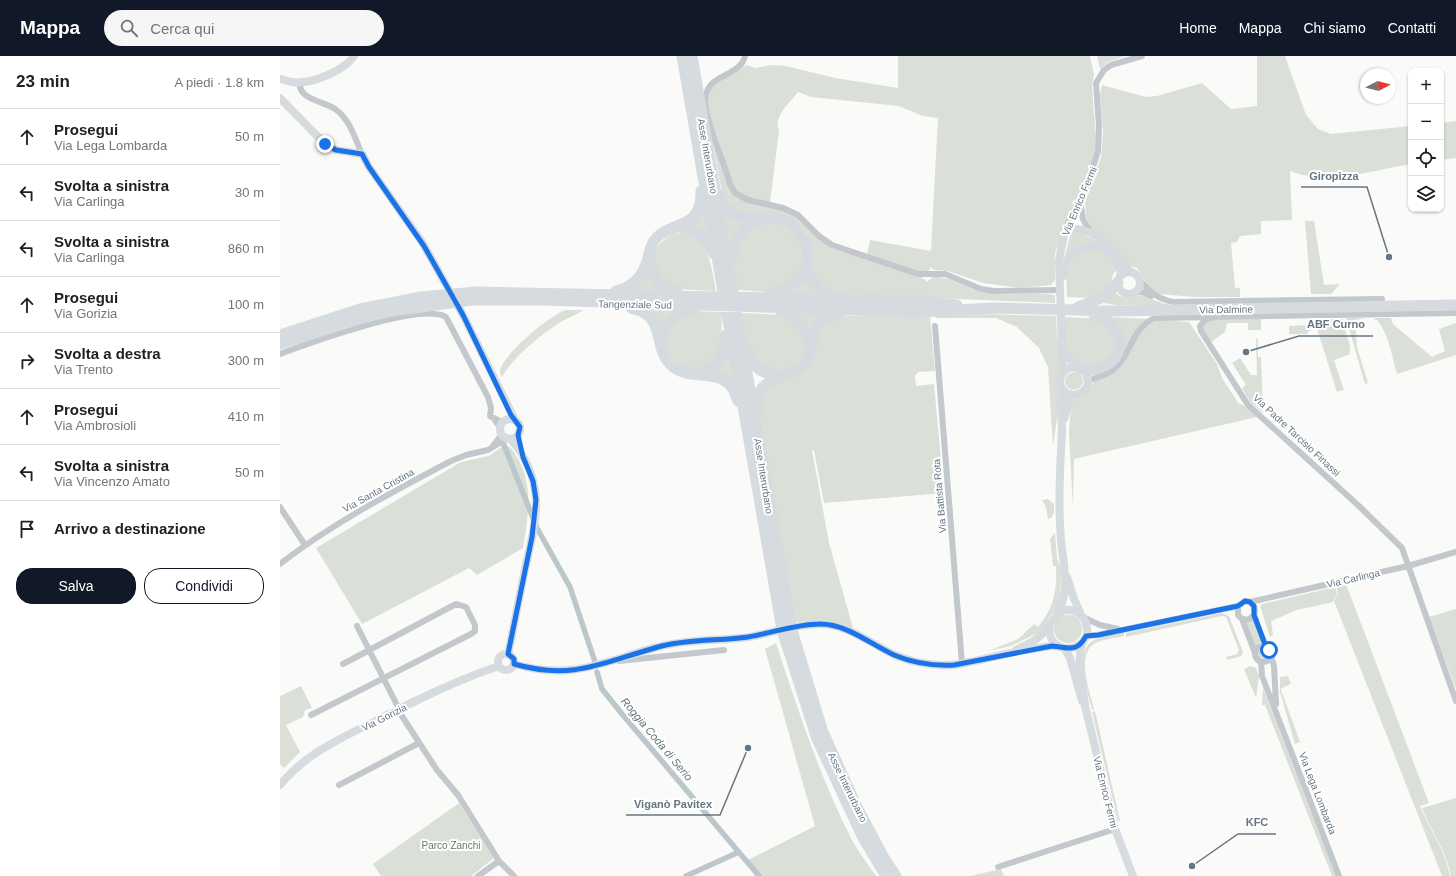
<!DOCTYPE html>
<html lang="it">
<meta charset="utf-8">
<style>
body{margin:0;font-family:Helvetica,sans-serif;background:#f6f6f6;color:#202124}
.controls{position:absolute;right:12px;top:12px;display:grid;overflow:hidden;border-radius:8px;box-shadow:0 1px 3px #0004}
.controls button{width:36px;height:36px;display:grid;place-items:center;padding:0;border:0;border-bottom:1px solid #e0e0e0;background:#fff;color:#202124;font:20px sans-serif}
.compass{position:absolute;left:1080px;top:12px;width:36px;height:36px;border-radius:50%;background:#fff;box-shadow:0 1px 3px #0004;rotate:83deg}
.stop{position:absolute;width:12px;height:12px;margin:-9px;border:3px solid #1a73e8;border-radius:50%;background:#fff}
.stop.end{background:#1a73e8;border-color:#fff;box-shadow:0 1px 4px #0008}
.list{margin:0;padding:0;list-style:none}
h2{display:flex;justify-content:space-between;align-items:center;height:52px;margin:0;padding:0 16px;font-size:17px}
h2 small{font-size:13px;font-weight:400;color:#757577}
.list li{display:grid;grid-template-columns:26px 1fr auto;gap:12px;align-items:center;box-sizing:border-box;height:56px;padding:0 16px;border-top:1px solid #e0e0e0}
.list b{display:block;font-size:15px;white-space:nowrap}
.list p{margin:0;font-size:13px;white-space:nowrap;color:#757577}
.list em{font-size:13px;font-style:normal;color:#757577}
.actions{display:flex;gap:8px;padding:12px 16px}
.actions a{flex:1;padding:9px 0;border:1px solid #111827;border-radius:16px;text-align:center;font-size:14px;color:#111827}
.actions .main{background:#111827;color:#fff}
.icon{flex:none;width:22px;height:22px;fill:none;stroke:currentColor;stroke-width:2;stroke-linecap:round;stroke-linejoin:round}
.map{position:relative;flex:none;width:1176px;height:820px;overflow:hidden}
header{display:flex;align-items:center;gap:24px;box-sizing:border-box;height:56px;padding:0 20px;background:#111827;color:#fff}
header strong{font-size:19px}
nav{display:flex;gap:22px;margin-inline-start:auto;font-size:14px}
.search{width:280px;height:36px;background:#f6f6f6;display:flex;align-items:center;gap:10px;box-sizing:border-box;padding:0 14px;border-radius:22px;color:#757577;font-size:15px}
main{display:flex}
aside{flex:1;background:#fff}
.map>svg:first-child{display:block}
</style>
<header>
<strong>Mappa</strong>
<div class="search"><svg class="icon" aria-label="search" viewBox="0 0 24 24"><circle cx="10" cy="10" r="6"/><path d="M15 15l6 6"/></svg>Cerca qui</div>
<nav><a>Home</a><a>Mappa</a><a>Chi siamo</a><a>Contatti</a></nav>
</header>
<main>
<aside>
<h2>23 min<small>A piedi · 1.8 km</small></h2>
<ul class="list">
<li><svg class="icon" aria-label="ahead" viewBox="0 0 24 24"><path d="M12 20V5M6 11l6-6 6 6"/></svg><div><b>Prosegui</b><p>Via Lega Lombarda</p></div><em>50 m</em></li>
<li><svg class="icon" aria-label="left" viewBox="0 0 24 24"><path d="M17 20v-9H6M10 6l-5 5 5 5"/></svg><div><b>Svolta a sinistra</b><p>Via Carlinga</p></div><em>30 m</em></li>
<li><svg class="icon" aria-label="left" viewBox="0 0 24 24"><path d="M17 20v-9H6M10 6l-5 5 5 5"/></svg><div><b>Svolta a sinistra</b><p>Via Carlinga</p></div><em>860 m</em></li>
<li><svg class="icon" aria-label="ahead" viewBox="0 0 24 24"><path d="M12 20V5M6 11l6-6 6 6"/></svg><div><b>Prosegui</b><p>Via Gorizia</p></div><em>100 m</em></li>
<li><svg class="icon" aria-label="right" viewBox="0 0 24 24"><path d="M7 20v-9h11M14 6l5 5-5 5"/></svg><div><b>Svolta a destra</b><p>Via Trento</p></div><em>300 m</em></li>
<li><svg class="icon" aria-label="ahead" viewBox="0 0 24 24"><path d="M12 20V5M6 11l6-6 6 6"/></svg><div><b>Prosegui</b><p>Via Ambrosioli</p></div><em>410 m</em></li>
<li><svg class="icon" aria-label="left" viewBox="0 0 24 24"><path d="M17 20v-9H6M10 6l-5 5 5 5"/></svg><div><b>Svolta a sinistra</b><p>Via Vincenzo Amato</p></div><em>50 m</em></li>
<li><svg class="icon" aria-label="arrive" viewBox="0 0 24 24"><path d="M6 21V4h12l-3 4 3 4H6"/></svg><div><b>Arrivo a destinazione</b></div></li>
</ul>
<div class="actions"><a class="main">Salva</a><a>Condividi</a></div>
</aside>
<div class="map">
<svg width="1176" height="820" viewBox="0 0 1176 820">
<rect width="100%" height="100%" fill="#fafaf8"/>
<path fill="#dadfd7" d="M618 0H810L814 18 812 29 816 84 814 103 808 122 779 185 775 198V224L771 229 739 232 703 227 668 215 654 214 650 211 649 217 639 216 587 199 590 184 651 195 658 62 643 60 619 50 531 41 518 36C510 47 493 60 499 74L490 147 468 143 456 137 430 61 427 44 432 29 467 9 476 12 491 9 506 10 555 22 618 32Z
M817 0H845L828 6 820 13Z
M977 0H1005L1026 59 1038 73 1051 78 1131 70V108C1093 114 1047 130 1010 115L1012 164 981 165V178L960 180 957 186 951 187 955 232H960V241H915L879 238 869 231 857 212 848 209 836 191 813 175 806 161 805 147 821 101 823 76 820 39 822 29 866 41 877 40 922 27 951 53 977 50Z
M1176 65V102L1161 104V67Z
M431 76 455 138 502 153 517 160 538 182 641 220 647 226 654 220C674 222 689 235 710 237 731 240 753 236 775 239V247L561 238 541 230 534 219 527 178 518 168 455 156 442 137Z
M423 144 430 189 405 170Z
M443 153 468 165 448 195Z
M1025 165H1034L1044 229 1060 228 1051 238H1031Z
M485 166 499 167 511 174 522 190 523 205 514 224 486 236 457 234 453 205 459 181Z
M395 176C430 184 430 204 436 235L394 233C389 228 377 221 374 214 366 197 383 183 395 176Z
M791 176 800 177 822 187 819 189 814 188 783 207Z
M808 192 825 195 837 213 833 218 830 232 811 242 787 241 786 215 792 202Z
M367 212C370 224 377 229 386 236L348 235Z
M524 221 543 238H505Z
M834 235C843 246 851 239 861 240 870 241 880 247 889 249H836L824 247Z
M360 251 400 253 380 277Z
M286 254H304C296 259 287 262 279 267 258 281 234 300 222 321 221 319 220 317 220 315 222 299 271 258 286 254Z
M413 255 442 256C441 270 443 286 438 299 436 303 430 305 426 308 406 321 395 307 384 291L392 267Z
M514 256 548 257 532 276Z
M462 257 504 259 517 266C527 296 531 298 503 316L483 313 468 295Z
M699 258 776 260 777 279 782 312 778 325 781 335 773 391 768 311 759 292 737 271 716 262H656V260Z
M560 260H650L655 315 638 316 635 320 636 330 654 328 664 437 544 447 534 394H532L549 487 573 572 544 564 515 566 479 360 481 343 486 334 517 318 539 273Z
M785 261 822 263 838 286 827 308H798L785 293Z
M827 261 870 263C854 284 839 316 810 320L809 317 841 297Z
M1066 262H1087L1075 264 1077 291 1088 327 1085 328Z
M1095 262H1111L1113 268 1152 301 1165 295 1159 273 1176 267V299L1117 318C1112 301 1109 278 1097 264H1094Z
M981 263V274H968V267H947L945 276 931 286 923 273 925 267 931 264Z
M1034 263H1062L1070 290V298L1054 304 1064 334 1057 336Z
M878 264 909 266 937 308 942 322 959 348 963 349 977 361 794 403 793 453 789 376 791 350 793 345 804 340 814 326 824 321 861 274Z
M1031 269V273L1027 278H1009V270Z
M976 283H978V301H981L983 357 970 346 962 332 966 329 952 307 960 302 971 319H977Z
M449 289 457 334 433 314Z
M785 325a9 9 0 1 1 18 0a9 9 0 1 1-18 0Z
M223 390 230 391C255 421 249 457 243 492L197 519 189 512 82 568 36 492 181 406 209 400Z
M768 443 774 448V457L772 461 768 463 766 451 762 444Z
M775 477 777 502 781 512V519L780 541 777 552 767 564 762 575 731 590 708 595 738 583 754 568 758 571C774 552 777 535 776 510H773L770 483Z
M1066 528 1149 747 1140 750C1149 773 1166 795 1170 820H1162L1054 545 1058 537 1056 531Z
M1055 531 1057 537 1053 546 1017 554 991 565 993 579 990 581 980 550 982 548Z
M1176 553V633L1149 561Z
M942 557 949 560 963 596 961 600 948 604 946 601 957 598 959 594 946 561 942 560 846 581V577Z
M774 573a14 14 0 1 1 28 0a14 14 0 1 1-28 0Z
M973 561 982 585 975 591 965 564Z
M844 576V580C835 582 822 583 814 588 796 599 810 637 814 653L812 654C808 636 793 596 814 584 823 580 834 579 844 576Z
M496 587C518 654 540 722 572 784 579 797 588 808 596 820H481L468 804 535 770 485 593Z
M977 599a6 6 0 1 1 12 0a6 6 0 1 1-12 0Z
M970 610 976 612 979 620 976 642 964 613Z
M1008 620 1011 628 1002 632 1001 634 1020 686 1015 688 1000 636V621Z
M21 630 32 652 25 654 23 661 6 669 20 696 4 712 0 708V640Z
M983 632 1056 820H1052L985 649H982Z
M815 655 840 765H838L812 656Z
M1176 742V820H1171C1167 795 1151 776 1142 752Z
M179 747 214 802 191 820H101L93 808Z
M721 813 724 820H690Z"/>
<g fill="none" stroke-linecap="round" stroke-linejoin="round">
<path stroke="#bbc7cb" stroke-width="5.5" d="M224 389 257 472 290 531 315 606
M317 616 322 633 342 658 479 820
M406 820 459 796"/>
<path stroke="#c3c8cc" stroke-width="6" d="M465 0C463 12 448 17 438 23 431 27 426 34 425 43 425 65 444 105 450 128L455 137 468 144 503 152 518 159 539 180 552 189 638 218H665L701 233 714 235 779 234
M22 25 20 31C23 44 45 46 55 53 70 63 75 83 82 98
M800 145 803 163 811 177
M785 173 807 130 818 95 819 70 816 27 824 14 831 9 862 0
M860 224C869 236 879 244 894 246L1102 243
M852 237 862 236 871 240
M939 260 926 263 920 270 921 275 968 349 1080 451 1122 492 1176 645
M655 270 682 608
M0 298C29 287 141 246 166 261L208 341 211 352 210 360 223 367
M807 326C815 321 825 320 833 314 852 299 850 273 875 262L1176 257
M215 364 221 373
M213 390 222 378
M0 451 25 489
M0 508C53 467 112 436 171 405L186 399 208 394 228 382
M958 550V559C967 571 983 556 970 546
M974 559 986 591
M803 561 820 569 838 573
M962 563 975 597
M77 570 119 653
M806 580 818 579 958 550 965 545 970 546 1128 510 1176 496
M975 598a8 8 0 1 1 16 0a8 8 0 1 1-16 0Z
M991 600 994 610 996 648
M339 605 444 594
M981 606 982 620 1059 820
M118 654 157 714 178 739 219 805 234 820
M31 659 191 578 195 575V569L186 551 176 548 63 608
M59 729 139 687
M718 811 835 773
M198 820 219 805"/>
<path stroke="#d6dbdf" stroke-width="8" d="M0 23C4 23 8 26 12 26 30 29 64 15 74 0
M0 42 47 90 56 94 82 98 89 111 142 186 183 259 235 364
M838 227a11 11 0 1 1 22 0a11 11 0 1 1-22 0Z
M783 220C787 180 836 180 841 219
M783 295 797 312
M780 325a14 14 0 1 1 28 0a14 14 0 1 1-28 0Z
M783 317 779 205 785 173C814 169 836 194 850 216
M784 363 790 343 795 339
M220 373a10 10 0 1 1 20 0a10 10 0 1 1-20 0Z
M787 521 794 543 802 561
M778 557C790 535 784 510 781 485 778 449 780 411 782 375 782 361 779 349 784 335
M802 587C796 608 803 628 805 650L835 773 853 820
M785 593 790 602 802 645
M736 594C743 590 754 586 760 580 774 568 779 541 803 561 823 596 763 606 770 567
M228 598C234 570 239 542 245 513 250 489 259 460 255 434 252 415 243 396 230 383
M218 606a8 8 0 1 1 16 0a8 8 0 1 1-16 0Z
M234 608C294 625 323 605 378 591 406 583 440 585 469 581 492 577 516 568 540 568 568 568 591 588 615 599 629 605 644 608 659 609 674 611 689 606 704 603 726 598 756 590 778 590
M0 729C26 697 62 682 97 664 137 644 177 624 219 610"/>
<path stroke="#d6dbdf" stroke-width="11" d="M402 0 502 574 537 683 583 782 606 820
M412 0 511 571 543 676 577 751 604 802 616 820
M439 138C451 179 489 149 512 169 519 176 524 182 527 192 528 197 527 202 527 208 528 224 538 237 555 240
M400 171C417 177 424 182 434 198
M368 201C373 219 379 231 397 236
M449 206C456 183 458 174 481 163
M336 235C354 231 363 220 368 202 370 195 370 190 374 185 390 163 422 176 421 135
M490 238C509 235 519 225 527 208
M798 251 826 240 838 226
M351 252C388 259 371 291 392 310 410 326 438 311 453 333 455 337 456 341 458 345
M501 256C519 260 526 272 529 289
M0 279 80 253 141 241 196 236 638 245 677 249
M381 286C386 264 392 258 414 253
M0 288 82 262 112 255 192 244H263L637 256 715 252 835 255 1176 249
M466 295C476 313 479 317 500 320
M800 313C845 319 855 271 814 259
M417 318C436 311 446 300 446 279
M477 355C478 352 476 347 477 343 482 319 512 323 524 307 538 287 526 264 559 258"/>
</g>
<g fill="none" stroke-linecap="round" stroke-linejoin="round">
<path stroke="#1a73e8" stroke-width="5" d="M45 88 56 94 82 98 89 111 144 190 183 259 231 359 240 371 238 379 243 401 253 425 256 444 252 481 228 598 234 603V608C293 625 324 606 378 591 406 583 439 585 468 581 492 577 516 568 540 568 567 568 590 588 614 599 633 607 654 610 674 609L772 590C788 591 796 598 806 580L818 579 958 550 965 545 970 546 974 550V559L986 591 989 594"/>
</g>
<g text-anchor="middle" stroke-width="4" stroke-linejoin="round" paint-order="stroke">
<g font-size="10" fill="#657683" stroke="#fff">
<text transform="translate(428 100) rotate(80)" y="4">Asse Interurbano</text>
<text transform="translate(799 145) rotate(-67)" y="4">Via Enrico Fermi</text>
<text transform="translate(355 248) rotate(1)" y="4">Tangenziale Sud</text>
<text transform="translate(946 253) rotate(-1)" y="4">Via Dalmine</text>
<text transform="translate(1017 379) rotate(43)" y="4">Via Padre Tarcisio Finassi</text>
<text transform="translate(484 420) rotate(81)" y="4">Asse Interurbano</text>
<text transform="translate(98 434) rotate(-29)" y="4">Via Santa Cristina</text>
<text transform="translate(659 440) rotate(-95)" y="4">Via Battista Rota</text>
<text transform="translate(1073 522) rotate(-13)" y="4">Via Carlinga</text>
<text transform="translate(104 661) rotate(-27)" y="4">Via Gorizia</text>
<text transform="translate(568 731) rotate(64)" y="4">Asse Interurbano</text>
<text transform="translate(826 736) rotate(76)" y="4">Via Enrico Fermi</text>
<text transform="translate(1038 737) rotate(69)" y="4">Via Lega Lombarda</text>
</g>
<g font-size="10" fill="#687a64" stroke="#fff">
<text x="171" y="793">Parco Zanchi</text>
</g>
<g font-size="11" font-style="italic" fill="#60757c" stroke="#fff">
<text transform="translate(377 683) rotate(50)" y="4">Roggia Coda di Serio</text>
</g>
</g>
<path fill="none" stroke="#657683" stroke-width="1.5" d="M1109 201L1087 131H1021M966 296L1019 280H1093M468 692L440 759H346M912 810L958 778H996"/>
<g fill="#657683" stroke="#fff" stroke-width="1.5">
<circle cx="1109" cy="201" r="4"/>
<circle cx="966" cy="296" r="4"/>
<circle cx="468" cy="692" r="4"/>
<circle cx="912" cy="810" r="4"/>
</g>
<g font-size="11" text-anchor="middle" font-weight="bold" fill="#657683" stroke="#fff" stroke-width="4" stroke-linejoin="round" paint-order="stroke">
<text x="1054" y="124">Giropizza</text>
<text x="1056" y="272">ABF Curno</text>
<text x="393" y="752">Viganò Pavitex</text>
<text x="977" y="770">KFC</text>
</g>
</svg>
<div class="controls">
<button>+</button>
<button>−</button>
<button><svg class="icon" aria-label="locate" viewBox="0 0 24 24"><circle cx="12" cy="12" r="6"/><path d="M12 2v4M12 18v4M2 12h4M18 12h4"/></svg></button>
<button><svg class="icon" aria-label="layers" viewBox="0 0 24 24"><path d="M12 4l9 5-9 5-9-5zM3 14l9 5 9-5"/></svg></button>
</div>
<svg class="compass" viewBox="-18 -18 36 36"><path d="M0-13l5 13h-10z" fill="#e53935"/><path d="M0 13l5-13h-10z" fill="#757577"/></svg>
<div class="stop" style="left:989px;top:594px"></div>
<div class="stop end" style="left:45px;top:88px"></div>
</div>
</main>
